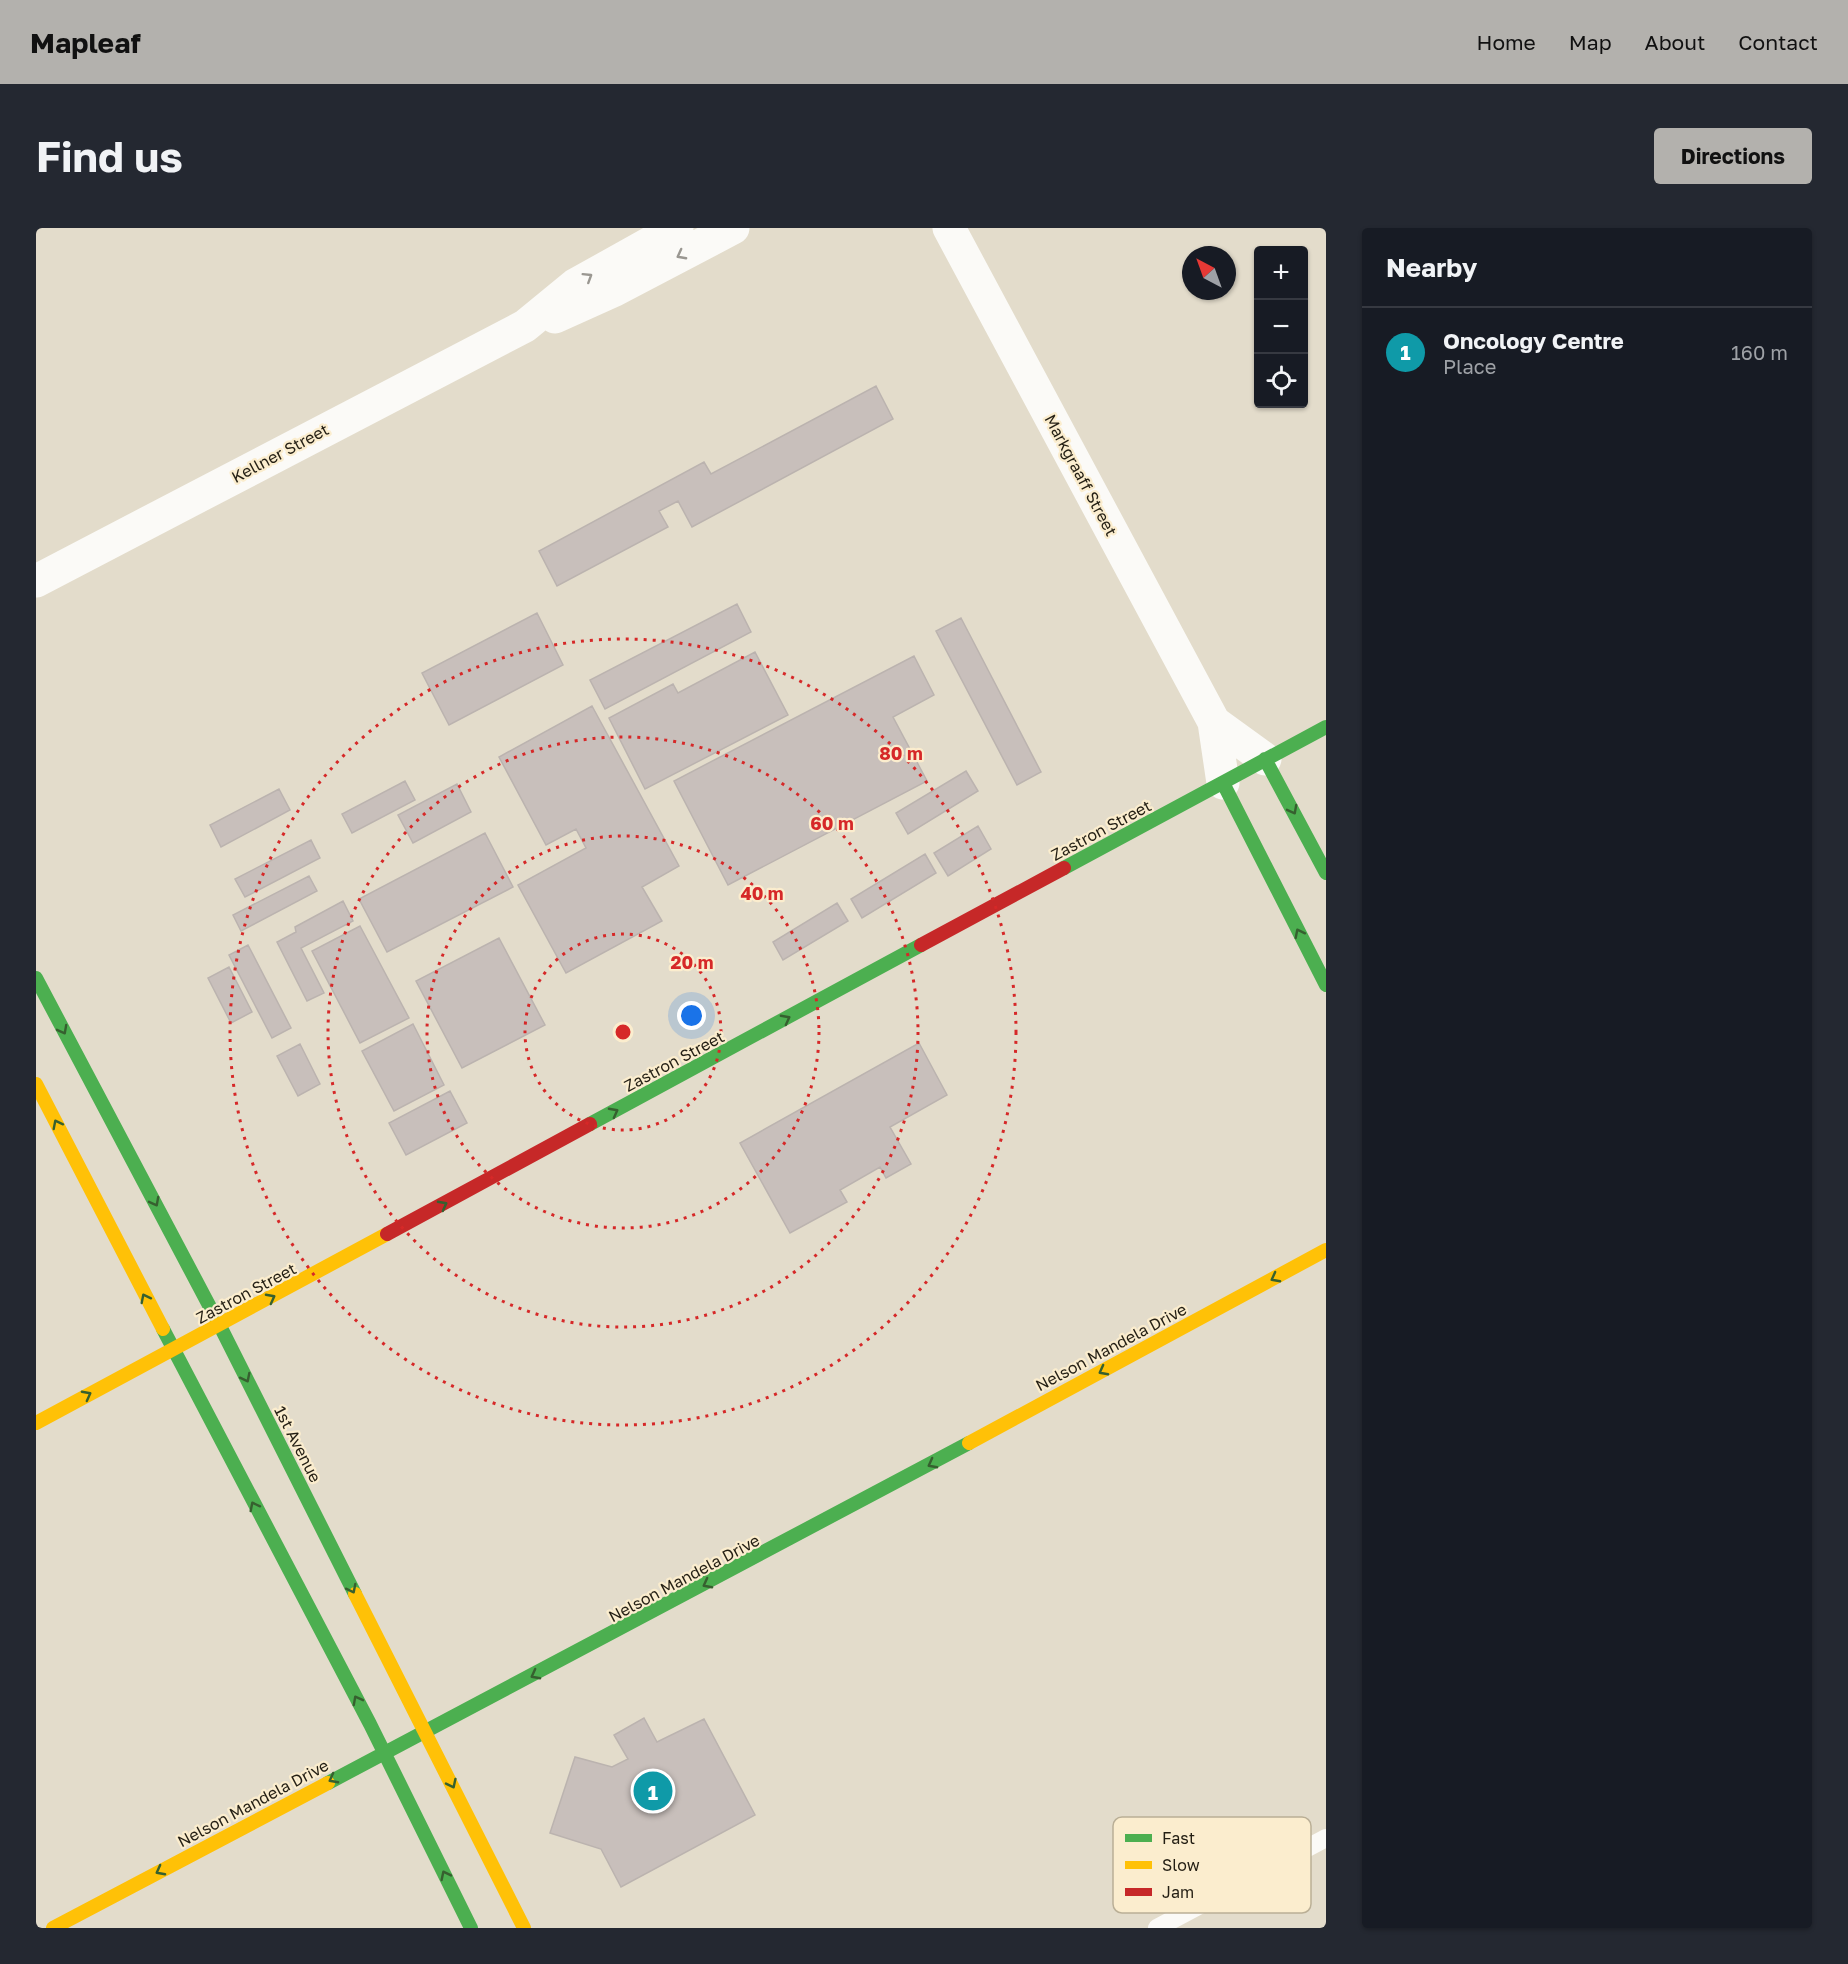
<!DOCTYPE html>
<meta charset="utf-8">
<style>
body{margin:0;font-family:"Golos Text",sans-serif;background:#242831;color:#f1f3f6}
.controls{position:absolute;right:18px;top:18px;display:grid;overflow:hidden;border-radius:6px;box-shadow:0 2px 4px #0004}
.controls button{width:54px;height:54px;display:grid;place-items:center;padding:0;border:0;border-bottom:2px solid #363941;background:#171b24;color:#f1f3f6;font:30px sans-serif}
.compass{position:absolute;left:1146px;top:18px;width:54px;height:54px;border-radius:50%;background:#171b24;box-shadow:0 2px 4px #0004;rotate:319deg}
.you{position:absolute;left:656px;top:788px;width:21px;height:21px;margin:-15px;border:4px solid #fff;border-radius:50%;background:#1a73e8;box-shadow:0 0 0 9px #1a73e833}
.badge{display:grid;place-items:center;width:39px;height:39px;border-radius:50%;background:#b3b1ad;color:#fff;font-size:20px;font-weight:700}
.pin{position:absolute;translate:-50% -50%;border:3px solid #fff;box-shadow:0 2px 6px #0006}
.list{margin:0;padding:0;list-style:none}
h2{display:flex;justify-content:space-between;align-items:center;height:78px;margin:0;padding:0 24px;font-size:26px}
h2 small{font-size:20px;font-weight:400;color:#9ea1a6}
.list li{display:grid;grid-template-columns:39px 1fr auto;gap:18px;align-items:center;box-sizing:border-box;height:90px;padding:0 24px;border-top:2px solid #363941}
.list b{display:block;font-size:22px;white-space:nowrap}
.list p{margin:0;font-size:20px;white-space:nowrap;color:#9ea1a6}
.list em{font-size:20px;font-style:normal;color:#9ea1a6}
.icon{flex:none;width:33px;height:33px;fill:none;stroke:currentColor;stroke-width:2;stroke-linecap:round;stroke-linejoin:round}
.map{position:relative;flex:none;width:1290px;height:1700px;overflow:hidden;border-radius:6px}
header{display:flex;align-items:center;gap:36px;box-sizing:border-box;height:84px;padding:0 30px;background:#b3b1ad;color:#111}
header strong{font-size:28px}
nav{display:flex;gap:33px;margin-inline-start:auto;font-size:21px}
.intro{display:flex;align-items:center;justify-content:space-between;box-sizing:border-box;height:144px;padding:0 36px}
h1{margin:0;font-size:42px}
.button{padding:15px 27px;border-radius:6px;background:#b3b1ad;color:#111;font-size:21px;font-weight:700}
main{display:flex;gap:36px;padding:0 36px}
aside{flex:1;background:#171b24;border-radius:6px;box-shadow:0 2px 4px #0004}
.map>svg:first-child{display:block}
</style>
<header>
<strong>Mapleaf</strong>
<nav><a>Home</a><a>Map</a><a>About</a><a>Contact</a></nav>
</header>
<div class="intro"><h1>Find us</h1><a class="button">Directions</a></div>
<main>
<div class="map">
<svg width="1290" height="1700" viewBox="0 0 1290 1700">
<rect width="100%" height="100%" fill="#e3dccb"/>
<path fill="#c8bfbb" stroke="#bbb3af" stroke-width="1.5" d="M840 158 857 191 656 299 642 273 623 283 632 299 521 358 503 323 668 234 675 246Z
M701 376 715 404 569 481 554 452Z
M501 385 527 437 413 497 386 445Z
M925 390 1005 544 981 557 900 403Z
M719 424 752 487 609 561 573 490 637 456 642 465Z
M878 428 898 467 857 489 891 553 692 657 638 553Z
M556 478 643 638 606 659 626 693 530 745 482 657 550 620 540 601 510 617 463 529Z
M930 543 942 563 872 606 860 585Z
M369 553 379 572 316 605 306 586Z
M421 556 435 584 377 615 362 587Z
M243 561 254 582 185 619 174 597Z
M942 598 955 621 912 648 898 625Z
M449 605 477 659 351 724 323 671Z
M275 612 284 630 209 669 199 651Z
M889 626 900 645 826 690 815 671Z
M273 648 281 663 205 703 197 687Z
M307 673 317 693 265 720 288 765 271 773 241 714 260 704 259 699Z
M801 675 812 693 747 732 737 714Z
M324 698 373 790 324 815 276 723Z
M463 710 509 797 426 840 380 753Z
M212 717 255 800 236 810 193 727Z
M193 739 216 784 195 795 172 750Z
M377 796 408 857 358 883 326 823Z
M883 815 911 867 854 899 875 936 850 950 844 939 804 962 811 974 754 1005 704 915Z
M264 816 284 856 262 868 241 828Z
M414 863 431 895 370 927 353 895Z
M608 1490 621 1514 668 1491 719 1587 585 1659 565 1621 514 1605 539 1529 576 1539 592 1531 578 1507Z"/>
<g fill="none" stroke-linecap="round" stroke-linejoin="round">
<path stroke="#fbfaf7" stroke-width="18" d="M1121 1700 1290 1610"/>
<path stroke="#fbfaf7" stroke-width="33" d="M913 0 1178 494 1187 555
M519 89 579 62 697 0
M0 353 489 98 539 57 641 0
M1178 494 1229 531"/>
<path stroke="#4caf50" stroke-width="14" d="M1229 531 1290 645
M1187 555 1290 757
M1028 640 1290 499
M0 750 184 1098 319 1366
M554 896 885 717
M127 1101 334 1496 435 1700
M292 1555 933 1215"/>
<path stroke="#ffc107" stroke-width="14" d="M0 856 127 1101
M0 1195 351 1006
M933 1215 1290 1022
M319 1366 488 1700
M17 1700 292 1555"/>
<path stroke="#c62828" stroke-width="14" d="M885 717 1028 640
M351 1006 554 896"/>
</g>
<defs><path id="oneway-chevron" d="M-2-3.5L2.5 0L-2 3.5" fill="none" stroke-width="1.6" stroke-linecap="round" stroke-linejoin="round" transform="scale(1.5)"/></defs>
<g stroke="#9a9791">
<use href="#oneway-chevron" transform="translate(645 27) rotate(152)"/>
<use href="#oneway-chevron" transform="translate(552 49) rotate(-32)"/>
</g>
<g stroke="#36602f">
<use href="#oneway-chevron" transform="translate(1257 582) rotate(62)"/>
<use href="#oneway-chevron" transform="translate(1263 705) rotate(-117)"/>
<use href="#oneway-chevron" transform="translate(750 791) rotate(-28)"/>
<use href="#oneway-chevron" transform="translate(27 802) rotate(62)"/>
<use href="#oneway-chevron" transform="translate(578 884) rotate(-28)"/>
<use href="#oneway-chevron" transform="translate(21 896) rotate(-117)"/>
<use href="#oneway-chevron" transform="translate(119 974) rotate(62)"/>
<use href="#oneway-chevron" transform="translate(407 977) rotate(-28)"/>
<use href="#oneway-chevron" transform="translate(1239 1050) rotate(152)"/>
<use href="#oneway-chevron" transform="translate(109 1070) rotate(-117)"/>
<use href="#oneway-chevron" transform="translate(235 1070) rotate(-28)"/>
<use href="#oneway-chevron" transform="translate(1067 1143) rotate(152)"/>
<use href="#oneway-chevron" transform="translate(210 1150) rotate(63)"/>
<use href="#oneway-chevron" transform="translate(51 1167) rotate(-28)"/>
<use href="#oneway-chevron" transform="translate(896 1236) rotate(152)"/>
<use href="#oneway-chevron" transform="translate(218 1278) rotate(-117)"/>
<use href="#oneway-chevron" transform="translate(671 1356) rotate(152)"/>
<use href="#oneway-chevron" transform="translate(316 1361) rotate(63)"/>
<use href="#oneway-chevron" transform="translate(499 1447) rotate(152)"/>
<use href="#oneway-chevron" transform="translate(321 1472) rotate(-118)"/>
<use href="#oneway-chevron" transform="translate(297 1551) rotate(152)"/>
<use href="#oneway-chevron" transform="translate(416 1556) rotate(64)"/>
<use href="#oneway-chevron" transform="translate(124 1643) rotate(152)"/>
<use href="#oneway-chevron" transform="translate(409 1647) rotate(-116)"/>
</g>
<g fill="none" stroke="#d62828" stroke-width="3" stroke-dasharray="3 6">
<circle cx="587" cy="804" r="98"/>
<circle cx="587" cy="804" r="196"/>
<circle cx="587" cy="804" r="295"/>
<circle cx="587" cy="804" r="393"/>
</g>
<g text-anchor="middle" stroke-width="4.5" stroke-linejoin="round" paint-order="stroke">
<g font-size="16" fill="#241f14" stroke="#fbedce">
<text transform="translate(244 225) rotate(-28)" y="6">Kellner Street</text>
<text transform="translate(1045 247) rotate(62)" y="6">Markgraaff Street</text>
<text transform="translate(1065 602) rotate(-28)" y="6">Zastron Street</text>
<text transform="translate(638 833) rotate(-28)" y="6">Zastron Street</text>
<text transform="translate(210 1065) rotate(-28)" y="6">Zastron Street</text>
<text transform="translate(1075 1119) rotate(-28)" y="6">Nelson Mandela Drive</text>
<text transform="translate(262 1216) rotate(63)" y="6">1st Avenue</text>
<text transform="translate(648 1350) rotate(-28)" y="6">Nelson Mandela Drive</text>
<text transform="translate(217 1575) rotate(-28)" y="6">Nelson Mandela Drive</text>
</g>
</g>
<rect x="1077" y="1589" width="198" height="96" rx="9" fill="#fbedce" stroke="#baaf96" stroke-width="1.5"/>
<rect x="1089" y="1606" width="27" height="8" fill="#4caf50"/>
<rect x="1089" y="1633" width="27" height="8" fill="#ffc107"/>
<rect x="1089" y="1660" width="27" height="8" fill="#c62828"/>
<g font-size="16" fill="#241f14">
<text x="1126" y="1616">Fast</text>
<text x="1126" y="1643">Slow</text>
<text x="1126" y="1670">Jam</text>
</g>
<circle cx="587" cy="804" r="9" fill="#d62828" stroke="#fbedce" stroke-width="3"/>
<g font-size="18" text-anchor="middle" font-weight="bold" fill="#d62828" stroke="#fbedce" stroke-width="4.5" stroke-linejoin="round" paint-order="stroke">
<text x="865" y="532">80 m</text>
<text x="796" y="602">60 m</text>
<text x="726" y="672">40 m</text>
<text x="656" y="741">20 m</text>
</g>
</svg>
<div class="controls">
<button>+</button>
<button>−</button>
<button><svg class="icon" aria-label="locate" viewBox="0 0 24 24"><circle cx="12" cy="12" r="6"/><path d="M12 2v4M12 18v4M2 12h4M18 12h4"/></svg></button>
</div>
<svg class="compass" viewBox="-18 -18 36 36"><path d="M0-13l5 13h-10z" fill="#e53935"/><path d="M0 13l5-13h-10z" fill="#9ea1a6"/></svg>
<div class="you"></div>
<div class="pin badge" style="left:617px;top:1563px;background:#0f9aa8">1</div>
</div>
<aside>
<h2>Nearby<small></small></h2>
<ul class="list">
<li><span class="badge" style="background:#0f9aa8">1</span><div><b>Oncology Centre</b><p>Place</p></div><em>160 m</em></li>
</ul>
</aside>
</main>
